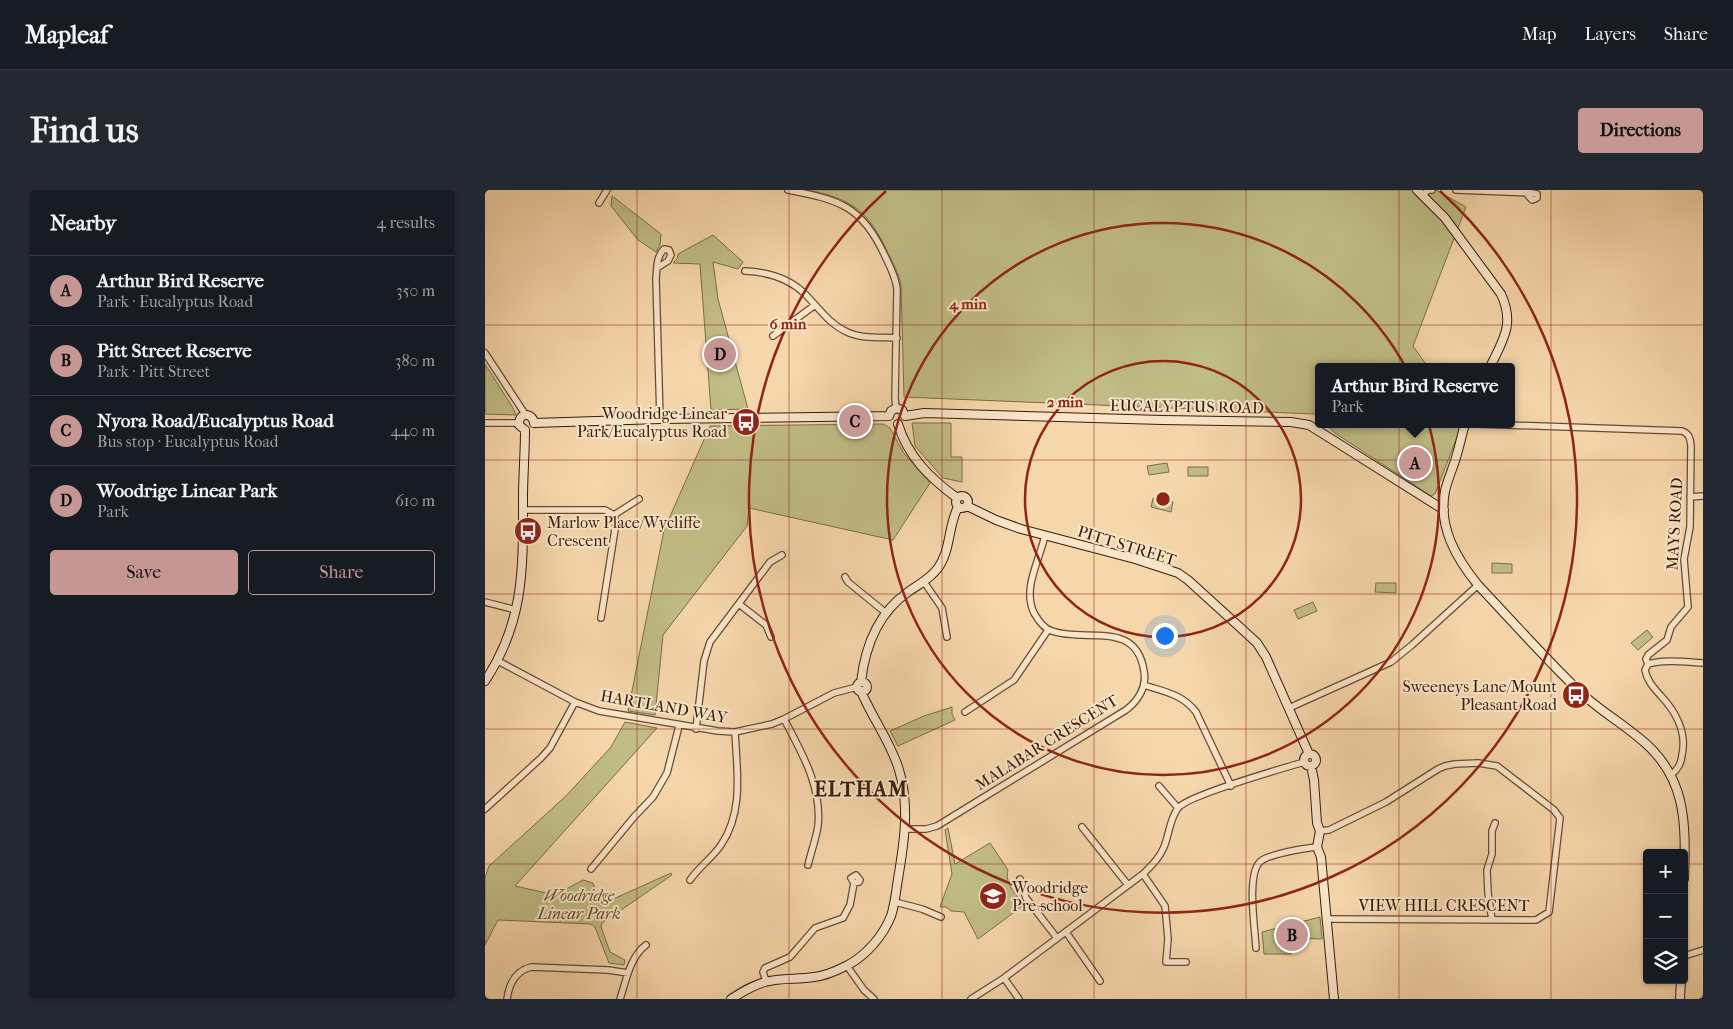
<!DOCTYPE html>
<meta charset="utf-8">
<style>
body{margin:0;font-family:"IM FELL French Canon",serif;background:#242831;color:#f1f3f6}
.controls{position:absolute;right:15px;bottom:15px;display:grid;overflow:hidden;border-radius:5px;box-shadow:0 1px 4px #0004}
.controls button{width:45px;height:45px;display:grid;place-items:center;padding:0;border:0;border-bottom:1px solid #363941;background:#171b24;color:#f1f3f6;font:25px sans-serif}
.you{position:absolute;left:679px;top:445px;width:18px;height:18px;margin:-12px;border:4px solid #fff;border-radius:50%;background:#1a73e8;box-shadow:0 0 0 8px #1a73e833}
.badge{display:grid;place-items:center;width:32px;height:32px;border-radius:50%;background:#c59692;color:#111;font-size:16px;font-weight:700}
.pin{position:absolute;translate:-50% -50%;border:2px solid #fff;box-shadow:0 1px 5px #0006}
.popup{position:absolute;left:830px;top:173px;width:200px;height:65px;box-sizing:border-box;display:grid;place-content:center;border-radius:5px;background:#171b24;filter:drop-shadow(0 1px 4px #0005);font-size:16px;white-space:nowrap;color:#9ea1a6}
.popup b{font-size:19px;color:#f1f3f6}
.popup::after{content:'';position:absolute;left:50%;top:100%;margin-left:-10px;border:10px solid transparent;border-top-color:#171b24}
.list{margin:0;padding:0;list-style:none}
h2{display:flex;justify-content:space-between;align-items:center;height:65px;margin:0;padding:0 20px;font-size:21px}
h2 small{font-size:16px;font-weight:400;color:#9ea1a6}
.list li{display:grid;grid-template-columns:32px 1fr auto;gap:15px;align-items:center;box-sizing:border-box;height:70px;padding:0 20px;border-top:1px solid #363941}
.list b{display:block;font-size:19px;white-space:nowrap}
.list p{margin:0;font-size:16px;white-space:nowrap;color:#9ea1a6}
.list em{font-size:16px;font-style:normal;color:#9ea1a6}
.actions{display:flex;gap:10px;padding:15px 20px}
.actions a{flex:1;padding:11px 0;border:1px solid #c59692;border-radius:5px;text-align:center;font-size:18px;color:#c59692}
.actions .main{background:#c59692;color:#111}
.icon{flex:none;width:28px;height:28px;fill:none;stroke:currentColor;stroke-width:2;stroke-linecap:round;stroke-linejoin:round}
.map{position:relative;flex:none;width:1218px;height:809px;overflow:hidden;border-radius:5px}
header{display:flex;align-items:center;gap:30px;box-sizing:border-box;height:70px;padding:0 25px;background:#171b24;border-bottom:1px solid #363941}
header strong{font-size:24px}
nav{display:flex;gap:28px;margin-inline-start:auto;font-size:18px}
.intro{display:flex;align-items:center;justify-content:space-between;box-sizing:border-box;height:120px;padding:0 30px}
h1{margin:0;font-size:35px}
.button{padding:12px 22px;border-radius:5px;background:#c59692;color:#111;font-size:18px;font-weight:700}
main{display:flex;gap:30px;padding:0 30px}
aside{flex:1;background:#171b24;border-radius:5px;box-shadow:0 1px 4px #0004}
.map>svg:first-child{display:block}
</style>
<header>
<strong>Mapleaf</strong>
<nav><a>Map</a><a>Layers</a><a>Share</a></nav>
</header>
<div class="intro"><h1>Find us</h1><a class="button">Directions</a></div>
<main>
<aside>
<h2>Nearby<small>4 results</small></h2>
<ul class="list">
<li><span class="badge">A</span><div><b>Arthur Bird Reserve</b><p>Park · Eucalyptus Road</p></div><em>350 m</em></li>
<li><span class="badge">B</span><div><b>Pitt Street Reserve</b><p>Park · Pitt Street</p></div><em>380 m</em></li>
<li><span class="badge">C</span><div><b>Nyora Road/Eucalyptus Road</b><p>Bus stop · Eucalyptus Road</p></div><em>440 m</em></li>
<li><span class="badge">D</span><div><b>Woodrige Linear Park</b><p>Park</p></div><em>610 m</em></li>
</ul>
<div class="actions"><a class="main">Save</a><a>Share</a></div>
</aside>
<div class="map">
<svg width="1218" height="809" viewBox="0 0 1218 809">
<rect width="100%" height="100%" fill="#f6d7ab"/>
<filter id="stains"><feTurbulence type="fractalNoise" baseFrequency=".004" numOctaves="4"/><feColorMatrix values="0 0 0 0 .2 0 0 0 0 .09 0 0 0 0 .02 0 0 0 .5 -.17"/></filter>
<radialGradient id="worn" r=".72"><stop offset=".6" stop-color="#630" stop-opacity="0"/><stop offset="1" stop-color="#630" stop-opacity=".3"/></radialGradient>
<path fill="#c1bd86" stroke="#7c6c4a" d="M323 0H951L981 17 928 156 943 177H834V227L830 224 419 207 416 95C414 84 408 73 403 63 384 22 368 9 323 0Z
M127 6 176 44 175 55 171 62 153 50 126 16Z
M228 45 258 72 253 79 228 72 233 109 263 219 226 220 215 74 188 73 192 69 193 64Z
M0 174 28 218 31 225 0 224Z
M427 233H466V267H477V292L458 288 430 256Z
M398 234 405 238 418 262 445 293 408 350 264 318 262 336 178 445 170 525 143 521 179 340 225 236Z
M841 234H977L950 304 946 306 850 243Z
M682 273 684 282 664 285 662 276Z
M703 277H723V286H703Z
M668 308 688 312 686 322 666 317Z
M1007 373 1027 374V383H1007Z
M891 393H911V403L890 402Z
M828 412 832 421 813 429 809 420Z
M1162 440 1168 447 1153 460 1146 453Z
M467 517V524L470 530 413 556 405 541 439 526Z
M140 532 172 538 30 696 70 705 98 690 108 693 115 715 186 683 187 685 117 733 116 737 125 762 140 770 139 775 124 773 110 737 106 734 13 730 0 755V687L4 676 81 606 126 557Z
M463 638 470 674 505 653 523 680C519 694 532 705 539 715L493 749 479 722 466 721 461 717H455L467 684 460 640Z
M835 727 837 749 806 748V764H779L777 742Z"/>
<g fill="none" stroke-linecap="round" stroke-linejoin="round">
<g stroke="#664b35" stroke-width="8">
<path id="street" d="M303 0C355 10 377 16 400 66 405 77 411 87 412 99L410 208 411 218
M971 0 1047 3 1052 4V8L1047 10 1041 3
M937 6 943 0H947
M114 13 122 0
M172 78 183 71 186 65 184 60 179 59C171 67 172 79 171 89L175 229
M260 81C282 82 304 88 320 104 334 118 344 134 362 142 377 149 396 147 412 148
M288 146 330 115
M0 163 40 224
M0 233H34
M992 234 1197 241C1205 244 1205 249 1206 256L1205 337 1199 369 1203 417 1186 437 1182 450 1163 465 1161 469 1163 474
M1205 307 1218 306
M38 320H120L129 325 131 333 116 428
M129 325 154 309
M360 387 363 392 401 423
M439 392 457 418 462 447
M0 412 31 420
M254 414 281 435 286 447
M13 471 90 512 114 521 233 541 250 542 287 534 299 529 349 503 372 497
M659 495C680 502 697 504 711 522L746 596
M804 518 906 472 927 455 993 395
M480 522 529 490 563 440
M299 529C317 563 337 597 333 636 331 649 326 662 323 675
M211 539 219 471 225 452 285 372 297 365
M1186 585C1193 579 1196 574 1197 565 1202 543 1191 522 1176 506 1169 498 1162 491 1160 480L1163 474C1180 469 1200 472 1218 473
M674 596 693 618
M0 619 56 568 65 558 90 512
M597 637 643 695
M420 639H441L452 636 641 520C653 511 662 497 659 481 651 429 600 453 567 441 559 439 553 430 549 423 537 398 555 370 560 345
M835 641 844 640 901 612 953 579 960 576 970 574 993 573 1012 576 1069 620 1075 628 1064 722 1051 730 841 729
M106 679 149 627 168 607 182 583 194 536
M658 684 680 716 683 749 681 772H701
M535 689 541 708 572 748
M205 690C214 677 227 668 236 655 259 621 252 581 250 542
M410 712 437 719 456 727
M1007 730 1003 703 1002 680 1007 664V641L1010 633
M581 742 615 791
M771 758C770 739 761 682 776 671 785 664 820 658 832 657
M1199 766 1218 760
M362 776 379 800 389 809
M519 788 534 809
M281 791 278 782 280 778 305 767 330 738 358 728 365 715 369 693 366 688 371 685 375 690 374 692 369 693
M22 809C24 794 31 781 46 777L123 780 143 783
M135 809C141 791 145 767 161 755
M486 809 519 788 658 684C666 676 674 669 679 657 684 645 685 628 693 618 703 605 799 578 819 572"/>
</g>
<g stroke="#361c0e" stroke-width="10">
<path id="secondary" d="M932 0 960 28 1016 104C1030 134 1018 150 1005 177
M404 226 406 221 411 218 417 220 420 226
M420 226 439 223 677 230 806 232 824 235 840 245 959 320
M49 233 175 229 404 226
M413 234C423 267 445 288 472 308
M980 234C977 244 975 254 972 264 969 276 963 288 960 301 953 337 971 368 993 395 1026 430 1058 466 1093 500 1111 518 1134 531 1153 547 1202 585 1201 632 1199 689
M40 240 34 235C33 223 47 221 49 233
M471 312a6 6 0 1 1 12 0a6 6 0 1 1-12 0Z
M482 316 511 330 536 339 650 369 693 383 703 390 759 441 772 453 781 467 824 564
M0 491C40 431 38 377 38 308 38 285 40 263 40 240
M376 492C380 457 393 423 423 402 434 394 444 390 453 378 466 360 463 336 473 317
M372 497a5 5 0 1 1 10 0a5 5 0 1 1-10 0Z
M819 570a6 6 0 1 1 12 0a6 6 0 1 1-12 0Z
M826 576 829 590 832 633 835 641 832 657 836 667 849 809
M246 809C257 802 268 795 280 792 296 787 313 790 329 787 340 786 351 781 361 776 381 766 398 746 406 726 410 714 411 701 413 689 419 653 425 616 414 580 406 552 387 528 376 501
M1195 809 1196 790"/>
</g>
<use href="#street" stroke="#f9e5c8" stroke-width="5.5"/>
<use href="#secondary" stroke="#f9e5c8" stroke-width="8"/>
</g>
<path fill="none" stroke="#8f2418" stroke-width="1" stroke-opacity="0.55" d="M152 0V809M304 0V809M457 0V809M609 0V809M761 0V809M914 0V809M1066 0V809M0 135H1218M0 270H1218M0 404H1218M0 539H1218M0 674H1162M1199 674H1218"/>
<g fill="none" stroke="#8f2418" stroke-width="2.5">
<circle cx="678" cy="309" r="138"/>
<circle cx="678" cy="309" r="276"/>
<path d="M955 1A414 414 0 1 1 401 1"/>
</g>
<defs>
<g id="bus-disc" transform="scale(1.4375)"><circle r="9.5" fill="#8f2418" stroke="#f9e5c8"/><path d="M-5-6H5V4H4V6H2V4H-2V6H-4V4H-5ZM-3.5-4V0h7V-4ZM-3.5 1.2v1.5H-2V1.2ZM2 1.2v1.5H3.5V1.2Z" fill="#fff"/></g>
<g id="school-disc" transform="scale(1.4375)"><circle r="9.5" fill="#8f2418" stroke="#f9e5c8"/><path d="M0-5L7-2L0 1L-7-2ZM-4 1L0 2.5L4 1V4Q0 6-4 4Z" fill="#fff"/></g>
</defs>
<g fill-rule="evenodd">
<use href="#bus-disc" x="261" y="232"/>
<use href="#bus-disc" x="43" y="341"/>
<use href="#bus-disc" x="1091" y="505"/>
<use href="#school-disc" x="508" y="706"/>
</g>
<g text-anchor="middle" stroke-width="4" stroke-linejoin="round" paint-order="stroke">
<g font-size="16" fill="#361c0e" stroke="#f9e5c8">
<text transform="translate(702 216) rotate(1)" y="6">EUCALYPTUS ROAD</text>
<text transform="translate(1189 334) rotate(-87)" y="6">MAYS ROAD</text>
<text transform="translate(642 355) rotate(17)" y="6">PITT STREET</text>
<text transform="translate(179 516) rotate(10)" y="6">HARTLAND WAY</text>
<text transform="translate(561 552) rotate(-32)" y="6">MALABAR CRESCENT</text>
<text x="959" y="721">VIEW HILL CRESCENT</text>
</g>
<g font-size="16" fill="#361c0e" stroke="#f9e5c8" text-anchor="end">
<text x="242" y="229">Woodridge Linear<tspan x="242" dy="18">Park/Eucalyptus Road</tspan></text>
<text x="62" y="338" text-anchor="start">Marlow Place/Wycliffe<tspan x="62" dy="18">Crescent</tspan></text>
<text x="1072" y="502">Sweeneys Lane/Mount<tspan x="1072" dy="18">Pleasant Road</tspan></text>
<text x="527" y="703" text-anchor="start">Woodridge<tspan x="527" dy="18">Pre-school</tspan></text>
</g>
<g font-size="16" font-style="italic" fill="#604c32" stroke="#f9e5c8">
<text x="94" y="711">Woodridge<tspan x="94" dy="18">Linear Park</tspan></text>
</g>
<g font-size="21" font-weight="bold" letter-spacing="1" fill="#361c0e" stroke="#f9e5c8">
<text x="376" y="606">ELTHAM</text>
</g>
</g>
<circle cx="678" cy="309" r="8" fill="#8f2418" stroke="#f9e5c8" stroke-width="2.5"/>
<g font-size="15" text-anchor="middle" font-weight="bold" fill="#8f2418" stroke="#f9e5c8" stroke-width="4" stroke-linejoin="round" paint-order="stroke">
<text x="483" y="119">4 min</text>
<text x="303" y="139">6 min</text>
<text x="580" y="217">2 min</text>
</g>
<rect width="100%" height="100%" filter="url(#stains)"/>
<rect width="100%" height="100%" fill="url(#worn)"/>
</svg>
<div class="controls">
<button>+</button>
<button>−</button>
<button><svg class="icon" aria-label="layers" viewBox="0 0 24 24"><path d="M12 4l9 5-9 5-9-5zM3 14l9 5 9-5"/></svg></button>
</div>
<div class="you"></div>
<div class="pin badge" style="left:930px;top:273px">A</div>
<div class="popup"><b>Arthur Bird Reserve</b>Park</div>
<div class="pin badge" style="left:807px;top:745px">B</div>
<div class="pin badge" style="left:370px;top:231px">C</div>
<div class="pin badge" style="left:235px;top:164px">D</div>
</div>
</main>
